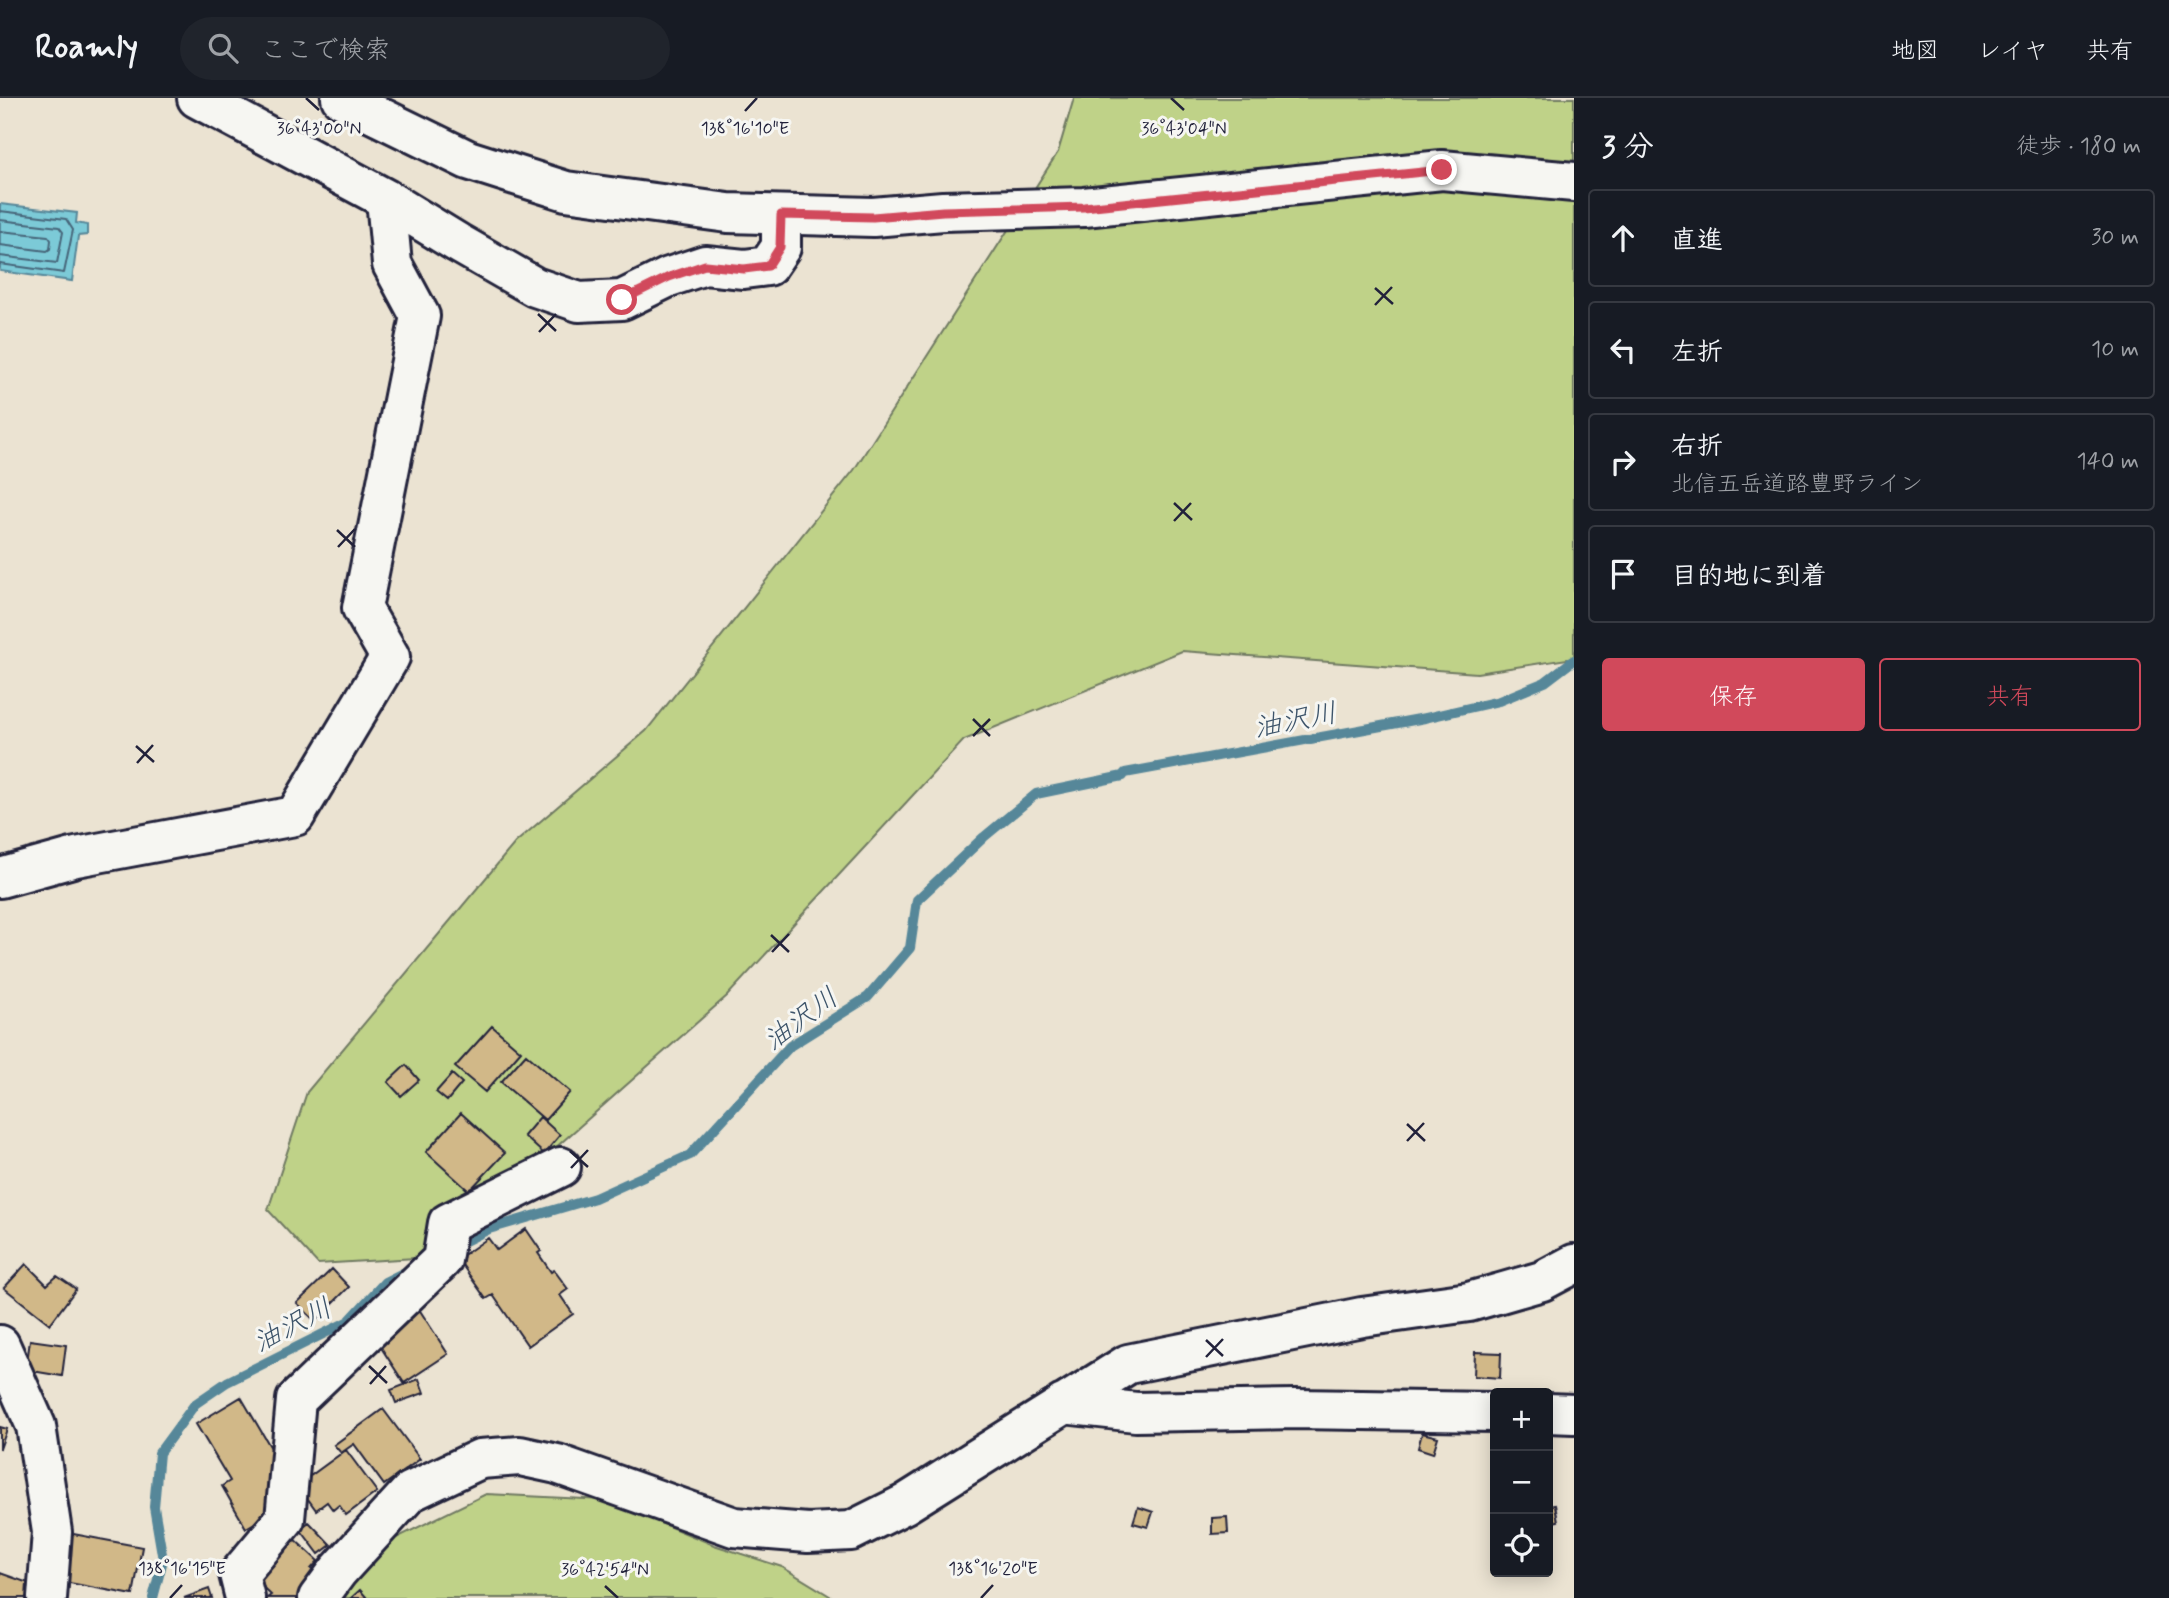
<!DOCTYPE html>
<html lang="ja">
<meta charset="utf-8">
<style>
body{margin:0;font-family:Mynerve,"Klee One",sans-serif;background:#20242c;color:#f1f3f6}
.controls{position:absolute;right:21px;bottom:21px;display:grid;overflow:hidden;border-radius:7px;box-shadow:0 4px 18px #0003}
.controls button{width:63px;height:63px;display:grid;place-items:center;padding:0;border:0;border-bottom:2px solid #363941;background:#171b24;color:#f1f3f6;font:35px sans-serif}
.stop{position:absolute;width:21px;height:21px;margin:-16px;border:5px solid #d1495b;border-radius:50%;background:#fff}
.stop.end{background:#d1495b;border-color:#fff;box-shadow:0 2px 7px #0008}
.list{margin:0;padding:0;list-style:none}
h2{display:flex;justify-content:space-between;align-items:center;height:91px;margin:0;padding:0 28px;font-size:30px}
h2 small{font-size:23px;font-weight:400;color:#9ea1a6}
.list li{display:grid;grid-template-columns:46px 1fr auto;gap:21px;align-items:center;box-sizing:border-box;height:98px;margin:0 14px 14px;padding:0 14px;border:2px solid #363941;border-radius:7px}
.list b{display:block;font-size:26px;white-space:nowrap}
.list p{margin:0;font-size:23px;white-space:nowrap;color:#9ea1a6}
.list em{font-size:23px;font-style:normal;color:#9ea1a6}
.actions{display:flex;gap:14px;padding:21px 28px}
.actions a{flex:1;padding:16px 0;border:2px solid #d1495b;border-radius:7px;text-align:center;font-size:24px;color:#d1495b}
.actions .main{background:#d1495b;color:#fff}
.icon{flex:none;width:38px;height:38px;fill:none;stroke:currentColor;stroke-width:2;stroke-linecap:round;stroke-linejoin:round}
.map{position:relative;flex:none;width:1574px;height:1500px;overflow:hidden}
header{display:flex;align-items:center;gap:42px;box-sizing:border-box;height:98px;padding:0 35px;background:#171b24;border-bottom:2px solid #363941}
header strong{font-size:33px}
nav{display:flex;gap:38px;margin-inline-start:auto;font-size:24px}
.search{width:490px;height:63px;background:#20242c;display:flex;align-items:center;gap:18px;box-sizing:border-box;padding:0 24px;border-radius:38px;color:#9ea1a6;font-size:26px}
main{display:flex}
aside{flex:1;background:#171b24}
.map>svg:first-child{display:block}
</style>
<header>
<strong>Roamly</strong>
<div class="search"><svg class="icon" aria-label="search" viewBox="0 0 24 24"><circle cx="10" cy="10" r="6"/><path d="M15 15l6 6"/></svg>ここで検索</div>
<nav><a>地図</a><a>レイヤ</a><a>共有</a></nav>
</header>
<main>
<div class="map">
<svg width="1574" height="1500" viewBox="0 0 1574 1500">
<rect width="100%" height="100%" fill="#ebe3d2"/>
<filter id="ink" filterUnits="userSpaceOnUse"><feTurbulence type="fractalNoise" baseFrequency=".0143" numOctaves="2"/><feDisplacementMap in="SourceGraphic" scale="14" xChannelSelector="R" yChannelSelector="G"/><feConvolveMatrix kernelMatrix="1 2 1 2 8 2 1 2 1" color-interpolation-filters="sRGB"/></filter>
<g filter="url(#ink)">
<path fill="#bfd288" stroke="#707a62" stroke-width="2" d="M1074 0H1574V560L1477 575 1182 553 964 642 727 898 432 1159 318 1166 268 1112 307 994 515 745 646 633 854 372 1058 54Z
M486 1396 605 1402 714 1447 782 1469 833 1500H332L390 1443Z"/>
<path fill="#7bcad7" stroke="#578799" stroke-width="2" d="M0 106 77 115 76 125 87 127V137L78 138 72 183 0 173Z"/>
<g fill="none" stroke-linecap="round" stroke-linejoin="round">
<path stroke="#466579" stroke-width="2" d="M0 113 66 121 73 132 64 175 0 166
M0 122 59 129 63 134 57 165 0 158
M0 133 48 138 51 142 50 151 47 153 0 147"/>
<path stroke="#578799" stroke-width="10" d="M455 1148 489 1131 595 1100 690 1057 790 948 868 899 910 850 917 802 984 739 1036 696 1123 678 1125 675 1425 620 1499 603 1545 584 1574 562
M153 1500 163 1462 154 1409 159 1355 195 1306 227 1284 349 1223 385 1184 407 1173"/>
</g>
<path fill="#d1b888" stroke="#22223b" stroke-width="2" d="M492 928 521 953 485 994 455 969Z
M526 956 570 994 545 1022 501 984Z
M406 967 419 982 401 998 388 984Z
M452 976 462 985 447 1003 436 994Z
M461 1015 505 1055 469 1093 426 1054Z
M540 1019 560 1037 544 1056 524 1038Z
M526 1131 541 1153 538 1155 551 1174 554 1172 568 1191 560 1197 573 1216 528 1248 493 1197 486 1201 458 1161 488 1140 497 1152Z
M26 1166 47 1187 57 1178 76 1191 50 1226 4 1190Z
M332 1171 349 1189 315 1223 297 1205Z
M417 1208 448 1256 404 1285 373 1237Z
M30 1242 66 1247 62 1278 26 1272Z
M1475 1254 1501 1255 1500 1280 1474 1278Z
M419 1281 424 1295 396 1305 391 1292Z
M241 1299 278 1362 273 1414 246 1430 222 1388 230 1383 196 1326Z
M383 1311 420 1361 384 1387 354 1346 341 1355 334 1347Z
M0 1329 7 1331 0 1351Z
M1422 1335 1438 1339 1433 1355 1418 1350Z
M346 1352 377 1394 346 1417 339 1407 333 1412 327 1404 316 1412 298 1387Z
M1555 1407 1558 1423 1548 1425V1408Z
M1138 1409 1153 1414 1148 1429 1133 1425Z
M1227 1419 1228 1435 1212 1436V1420Z
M309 1424 331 1447 319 1456 300 1431Z
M68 1435 142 1449 133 1497 59 1483Z
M292 1439 318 1463 311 1471 321 1480 303 1500H267L271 1497 253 1480Z
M0 1475 37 1488 33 1500H0Z
M209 1491 212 1500H184Z
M360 1492 367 1500H351Z"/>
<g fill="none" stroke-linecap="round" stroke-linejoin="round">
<g stroke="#22223b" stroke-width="44">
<path id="minor" d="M197 0 386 101 458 145 535 189 579 204 622 202 669 179 705 167 744 171 768 168 781 149V117
M0 780 76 759 295 718 390 559 362 510 420 218 392 166 386 101
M0 1247 36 1328 52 1434 47 1500
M1063 1306 1136 1314 1295 1311 1495 1314
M1548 1315 1574 1316
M245 1500 239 1476 285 1421 296 1302 442 1162 448 1125 561 1069
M318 1500 338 1473 410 1394 480 1361 520 1358 557 1366 734 1429 808 1435 851 1433 905 1406 1128 1266 1362 1219 1469 1204 1542 1183 1574 1166"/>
</g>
<g stroke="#22223b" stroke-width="44">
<path id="tertiary" d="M341 0 468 62 566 93 728 115 873 119 943 113 1084 109 1442 72 1574 84"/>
</g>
<use href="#minor" stroke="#f6f6f2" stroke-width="38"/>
<use href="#tertiary" stroke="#f6f6f2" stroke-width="38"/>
</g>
</g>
<g fill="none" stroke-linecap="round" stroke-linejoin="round" filter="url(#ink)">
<path stroke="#d1495b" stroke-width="9" d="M622 202 669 179 705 167 744 171 768 168 780 149 781 117 873 119 943 113 1084 109 1442 72"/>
</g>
<path fill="none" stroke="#22223b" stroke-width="2.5" d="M306 0 319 12M1171 0 1184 12M745 13 757 0M1375 190 1393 206M1375 207 1392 189M538 216 556 233M539 234 556 216M1174 405 1192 422M1174 423 1191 405M337 432 355 449M338 449 355 431M973 621 990 638M973 638 990 621M136 648 154 664M137 665 153 647M771 837 789 854M772 854 789 836M1407 1026 1425 1043M1407 1043 1424 1025M570 1053 588 1069M571 1070 588 1052M1206 1242 1223 1258M1206 1259 1223 1241M369 1268 387 1285M370 1286 386 1268M605 1488 618 1500M170 1500 182 1487M981 1500 993 1487"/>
<g text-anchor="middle" stroke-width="6" stroke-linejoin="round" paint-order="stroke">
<g font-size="28" font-style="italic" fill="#3d546a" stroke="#f6f6f2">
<text transform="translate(1295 621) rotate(-11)" y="10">油沢川</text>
<text transform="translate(800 920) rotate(-36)" y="10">油沢川</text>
<text transform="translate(292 1226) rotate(-27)" y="10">油沢川</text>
</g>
</g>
<g font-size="18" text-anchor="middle" fill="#22223b" stroke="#f6f6f2" stroke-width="6" stroke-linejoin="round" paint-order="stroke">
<text x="319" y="36">36°43'00"N</text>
<text x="1184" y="36">36°43'04"N</text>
<text x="745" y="36">138°16'10"E</text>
<text x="182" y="1476">138°16'15"E</text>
<text x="993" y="1476">138°16'20"E</text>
<text x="605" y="1477">36°42'54"N</text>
</g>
</svg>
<div class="controls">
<button>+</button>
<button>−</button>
<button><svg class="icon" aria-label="locate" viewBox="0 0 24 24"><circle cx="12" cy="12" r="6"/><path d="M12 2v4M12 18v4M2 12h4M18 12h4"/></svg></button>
</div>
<div class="stop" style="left:622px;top:202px"></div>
<div class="stop end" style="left:1442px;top:72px"></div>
</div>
<aside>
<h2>3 分<small>徒歩 · 180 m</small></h2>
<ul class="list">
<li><svg class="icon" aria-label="ahead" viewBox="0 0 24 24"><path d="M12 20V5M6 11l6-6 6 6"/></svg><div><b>直進</b></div><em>30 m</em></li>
<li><svg class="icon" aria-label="left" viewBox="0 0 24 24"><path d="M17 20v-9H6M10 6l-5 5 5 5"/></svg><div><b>左折</b></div><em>10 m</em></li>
<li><svg class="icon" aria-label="right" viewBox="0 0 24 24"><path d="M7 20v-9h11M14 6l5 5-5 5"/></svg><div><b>右折</b><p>北信五岳道路豊野ライン</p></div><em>140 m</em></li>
<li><svg class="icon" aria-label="arrive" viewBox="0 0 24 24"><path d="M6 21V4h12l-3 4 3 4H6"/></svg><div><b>目的地に到着</b></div></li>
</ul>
<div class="actions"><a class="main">保存</a><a>共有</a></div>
</aside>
</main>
